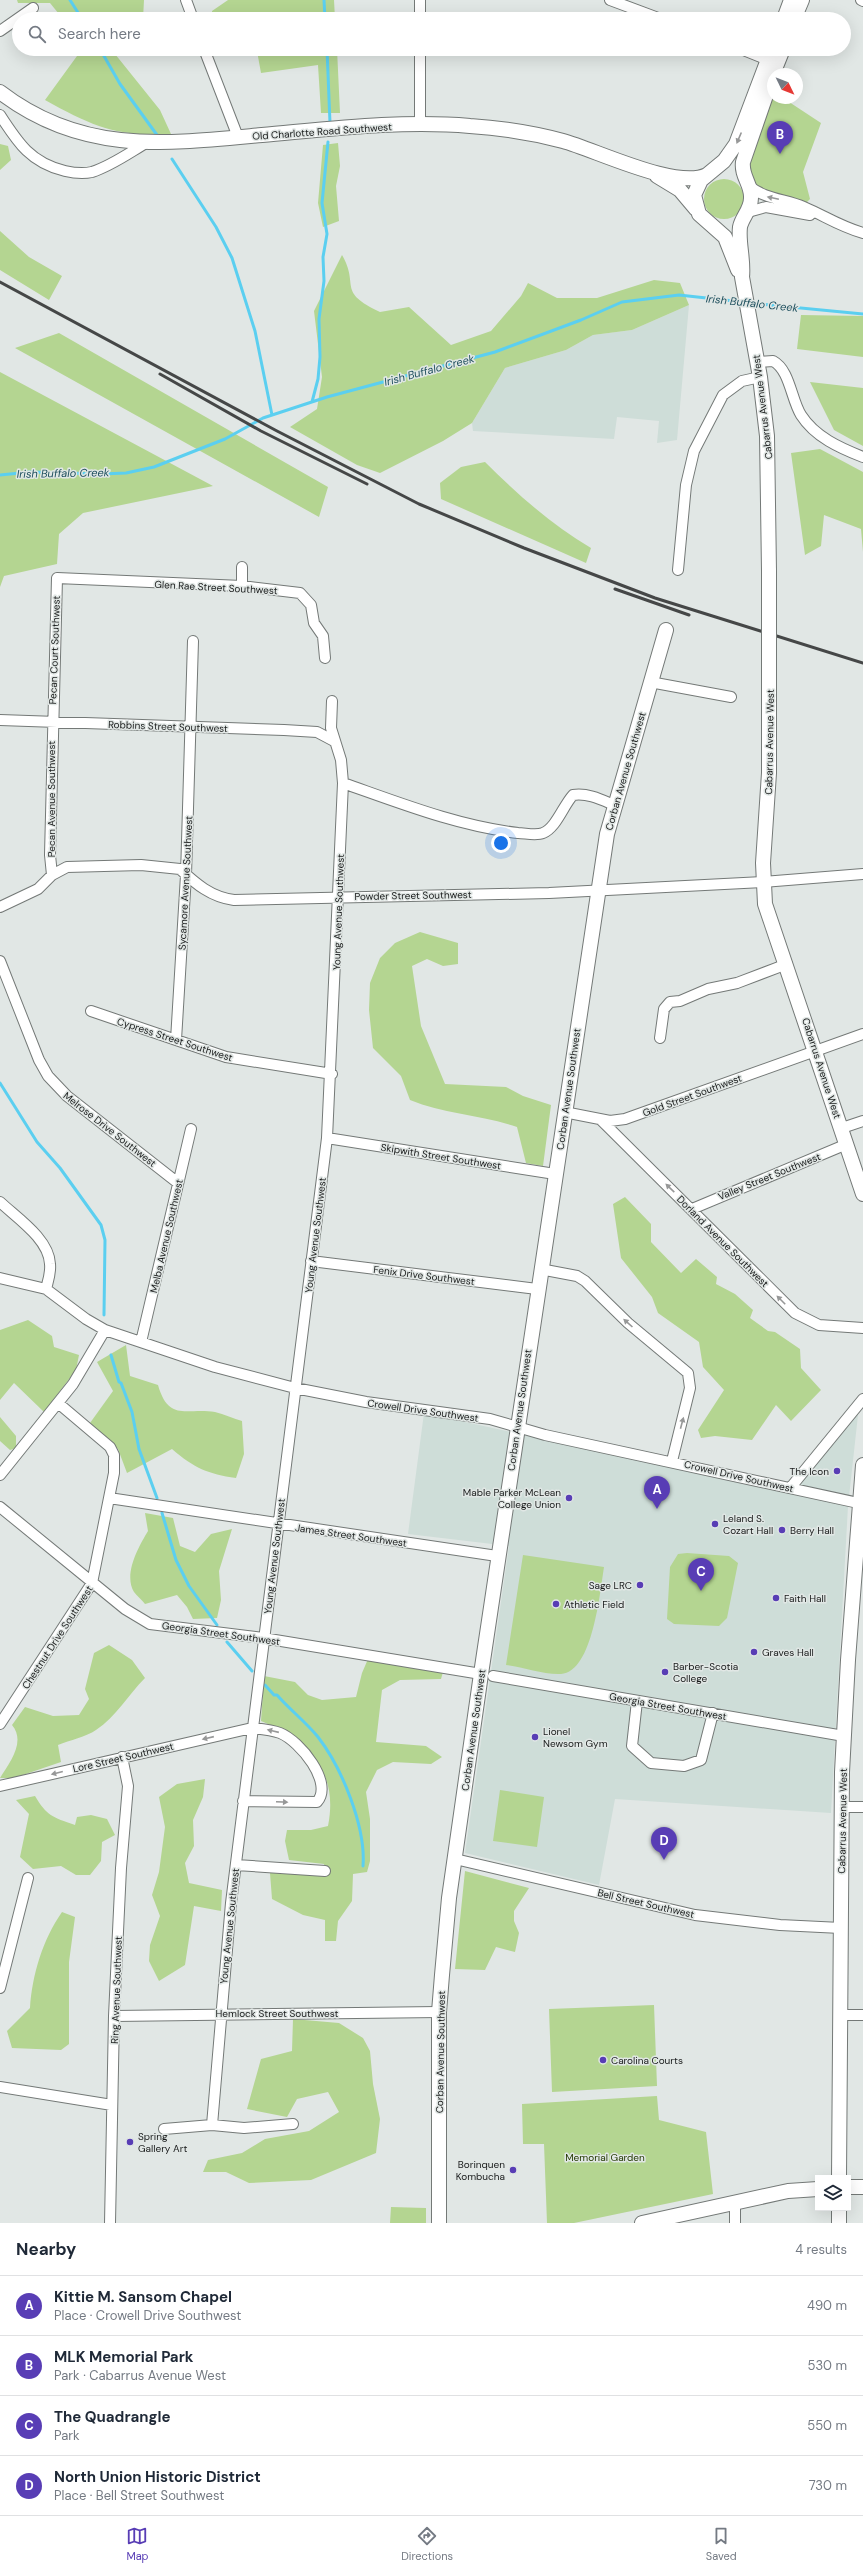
<!DOCTYPE html>
<meta charset="utf-8">
<style>
body{margin:0;font-family:"DM Sans",sans-serif;background:#f2f2f3;color:#1f2937}
.controls{position:absolute;right:12px;bottom:12px;display:grid;overflow:hidden;border-radius:0px;box-shadow:0 4px 16px #0002}
.controls button{width:36px;height:36px;display:grid;place-items:center;padding:0;border:0;border-bottom:1px solid #e0e1e3;background:#fff;color:#1f2937;font:20px sans-serif}
.compass{position:absolute;left:767px;top:68px;width:36px;height:36px;border-radius:50%;background:#fff;box-shadow:0 4px 16px #0002;rotate:133deg}
.you{position:absolute;left:501px;top:843px;width:14px;height:14px;margin:-10px;border:3px solid #fff;border-radius:50%;background:#1a73e8;box-shadow:0 0 0 6px #1a73e833}
.badge{display:grid;place-items:center;width:26px;height:26px;border-radius:50%;background:#583db5;color:#fff;font-size:13px;font-weight:700}
.pin{position:absolute;translate:-50% -33px;filter:drop-shadow(0 1px 2px #0008)}
.pin::after{content:'';position:absolute;top:21px;width:14px;height:12px;background:inherit;clip-path:polygon(0 0,100% 0,50% 100%)}
.list{margin:0;padding:0;list-style:none}
h2{display:flex;justify-content:space-between;align-items:center;height:52px;margin:0;padding:0 16px;font-size:17px}
h2 small{font-size:13px;font-weight:400;color:#747a83}
.list li{display:grid;grid-template-columns:26px 1fr auto;gap:12px;align-items:center;box-sizing:border-box;height:60px;padding:0 16px;border-top:1px solid #e0e1e3}
.list b{display:block;font-size:15px;white-space:nowrap}
.list p{margin:0;font-size:13px;white-space:nowrap;color:#747a83}
.list em{font-size:13px;font-style:normal;color:#747a83}
.icon{flex:none;width:22px;height:22px;fill:none;stroke:currentColor;stroke-width:2;stroke-linecap:round;stroke-linejoin:round}
.map{position:relative;flex:none;width:863px;height:2223px;overflow:hidden}
.search{position:absolute;background:#fff;box-shadow:0 4px 16px #0002;left:12px;right:12px;top:12px;height:44px;display:flex;align-items:center;gap:10px;box-sizing:border-box;padding:0 14px;border-radius:22px;color:#747a83;font-size:15px}
.sheet{height:292px;background:#fff}
nav{display:flex;justify-content:space-around;align-items:center;box-sizing:border-box;height:56px;border-top:1px solid #e0e1e3;background:#fff;font-size:11px;color:#747a83}
nav a{display:grid;justify-items:center;gap:2px}
nav .on{color:#583db5}
.map>svg:first-child{display:block}
</style>
<div class="map">
<svg width="863" height="2223" viewBox="0 0 863 2223">
<rect width="100%" height="100%" fill="#e1e7e5"/>
<path fill="#ceddd8" d="M689 305 677 440 657 443 659 421 617 417 614 439 473 431 472 423 505 368 566 350 593 335 632 330Z
M424 1413 790 1493 853 1415H858L848 1506 831 1813 615 1799 599 1885 465 1853 509 1546 408 1534Z"/>
<path fill="#b4d591" d="M17 0H144L143 19H63L50 3H18Z
M228 0H334L335 19H212V11Z
M73 49H111L160 110 171 134C116 137 92 126 45 100L77 56Z
M215 49H337L340 113H321L318 65 261 73 257 51 215 55Z
M773 91V98H783L821 123 803 172 810 199 805 204 761 191 750 179 748 164Z
M338 143 340 166 336 186 339 221 323 227 318 203 323 145Z
M0 144 8 146 11 160 0 170Z
M704 199a20 20 0 1 1 40 0a20 20 0 1 1-40 0Z
M0 231 29 257 62 276 49 300 0 270Z
M342 255C360 286 336 291 380 312L409 307 451 345 491 331 521 296 528 283 557 298H597L654 280 680 283 689 305 632 330 593 335 566 350 505 368 472 423 443 441 380 473 357 465 290 427 317 409 322 377 314 311Z
M801 315 863 316V357L797 349Z
M59 333 328 487 319 517 15 348Z
M0 372 213 486 83 513 59 534 57 564 4 576 0 587Z
M810 382 863 388V446L834 430Z
M820 449 863 472V552L861 529 824 515 821 546 805 555 791 453Z
M485 462C518 495 551 524 591 548L586 563 441 499 440 483 461 467Z
M420 932 458 943V964L443 966 427 959 412 966 421 1026 445 1084 506 1087 523 1096 551 1105 543 1166 526 1163 517 1127C482 1115 444 1114 410 1100L401 1076 373 1048 369 1010 370 983 380 958 395 943Z
M625 1197 651 1224V1242L681 1273 696 1259 717 1277 716 1284 735 1294 753 1310 750 1318 768 1331 775 1332 800 1349 801 1368 821 1390 791 1421 776 1405 752 1440 715 1436 701 1438 698 1430 724 1390 703 1367 699 1342 658 1313 652 1297 621 1258 613 1204Z
M28 1320 52 1336 54 1347 79 1355 76 1370 44 1412 14 1383 0 1400V1330Z
M126 1345 130 1376 158 1385C169 1423 187 1407 215 1412 224 1414 234 1419 242 1421L244 1454 236 1478C208 1474 194 1468 172 1449L127 1473 118 1449 90 1423 113 1391 97 1362Z
M0 1417 16 1436V1448L10 1450 0 1441Z
M145 1513 173 1518 180 1546 195 1552 211 1534 232 1529 219 1571 221 1600 217 1618 193 1619 187 1607 177 1595 145 1604C142 1600 137 1596 134 1592 123 1574 139 1546 148 1531Z
M687 1553 729 1556 738 1563 727 1618 719 1626 674 1624 667 1619 670 1567 678 1554Z
M523 1555 604 1567C600 1591 593 1672 561 1674 544 1675 523 1667 506 1665Z
M109 1645 132 1660 145 1678C128 1695 116 1717 96 1730 86 1737 70 1740 58 1745L61 1762 14 1778H0C10 1762 26 1742 12 1725L25 1707 53 1716 79 1715 89 1699 85 1689 94 1653Z
M368 1659 443 1672 441 1679 400 1680 382 1690 376 1742 426 1746 442 1757 431 1764 393 1762 377 1770 366 1792 370 1819V1861L367 1872 353 1874 352 1901 338 1921 336 1941H325V1920L303 1915 272 1899 270 1873 326 1874 324 1864 289 1860 285 1841 287 1830H311L328 1826C339 1771 308 1741 261 1721L264 1676 295 1682 308 1695 322 1700 356 1697 362 1673Z
M205 1779 203 1797 193 1820 194 1846 185 1863 189 1883 222 1890 221 1911 194 1906 185 1965 159 1981 149 1961 150 1945 160 1916 152 1895 159 1872 165 1827 159 1797 177 1784Z
M500 1790 544 1797 537 1847 493 1841Z
M35 1796C47 1816 52 1817 75 1825L77 1817 91 1815 107 1819 115 1835 102 1842 101 1861 90 1875H76L61 1866 33 1869 20 1857 29 1814 16 1800Z
M465 1871 529 1888 514 1911V1921L519 1933 515 1952 496 1947 485 1970 455 1969Z
M62 1912 75 1917 69 1962V2044L61 2050 12 2048 7 2031 30 2008C32 1975 43 1939 62 1912Z
M654 2005 657 2086 552 2092 549 2009Z
M293 2019 339 2023 363 2038 370 2051 373 2084 380 2119 376 2153 311 2180 249 2183 226 2172H203L208 2160 242 2153 265 2139 309 2131 339 2112 328 2092 297 2099 287 2117 247 2109 261 2059 292 2051Z
M657 2096 659 2120 706 2132 713 2194 574 2223H547L544 2144H523L522 2104Z
M391 2207 426 2208V2223H390Z"/>
<g fill="none" stroke-linecap="round" stroke-linejoin="round">
<path stroke="#5bcff0" stroke-width="3" d="M70 0 82 19
M324 0 325 19
M100 49 120 84 157 135
M327 49 330 123
M172 159 216 227 232 258 255 331 272 415
M750 303 863 314
M312 402 318 379 320 357 319 319 324 281 323 257 327 234 322 203 328 142
M0 475 30 472 102 474 126 473 154 467 225 439 263 418 327 397 495 352 581 320 622 302 679 295 743 302
M0 1083 37 1142 60 1168 101 1225 105 1240 104 1315
M111 1355 119 1382 121 1383 132 1412 139 1449 157 1498
M162 1513 176 1560 189 1586 217 1625
M227 1642 252 1671
M265 1685 274 1695H277C290 1710 306 1722 318 1737 342 1768 366 1827 363 1866"/>
<g stroke="#747977" stroke-width="12">
<path id="street" d="M186 0 193 19
M420 0V19
M610 0 661 19
M861 0 863 1
M0 31 33 8
M204 49 238 137
M420 49V124
M741 49 768 60
M0 115C18 143 31 163 65 171 74 173 83 174 92 172 111 166 129 153 146 143
M749 186C765 199 785 199 804 207 825 216 839 226 863 233
M748 212 766 207 810 215
M758 362 773 361C790 370 791 399 801 415 815 437 840 448 863 457
M678 570 686 485 694 451 723 395 742 381 760 377
M242 586V567
M650 682 731 697
M0 720 284 730 317 732 334 741
M343 783C400 803 458 826 518 833 525 833 536 836 543 833 556 828 563 806 573 795 588 793 600 799 614 805
M52 875 50 855 57 578 242 586 300 593 311 605 314 623 323 636 325 658
M0 907 38 889 52 875 67 867 141 865 180 869C196 884 211 897 234 900L549 893 763 882 863 874
M0 961 39 1060 48 1076 67 1096 178 1183
M91 1011 226 1057 332 1074
M660 1038 664 1009 670 1002 680 1001 708 989 737 983 787 964
M176 1040 186 875 193 641
M564 1112 610 1121 625 1119 863 1034
M600 1119 795 1313 819 1325 863 1328
M842 1128 863 1121
M327 1138 555 1174
M0 1202C17 1218 49 1239 50 1264 51 1273 48 1281 46 1289
M692 1209 847 1144
M311 1261 537 1289
M540 1269 577 1276 585 1281 628 1323 688 1373 690 1388 672 1461
M0 1278 46 1289 86 1319 105 1330 215 1367 295 1388 366 1402 490 1419 545 1435 863 1504
M141 1342 191 1129
M0 1475 73 1384 105 1330
M791 1487 863 1399
M109 1498 497 1556
M0 1507 125 1609 150 1624 263 1638 481 1674
M493 1676 844 1736
M637 1701 632 1746 651 1763 684 1766 701 1760 713 1713
M0 1724 92 1583 114 1473V1455L110 1447 58 1403
M0 1786 252 1728C261 1729 272 1730 280 1733 300 1741 334 1783 317 1802L243 1801
M842 1807H863
M455 1859 695 1915 780 1925 841 1928
M236 1865 325 1871
M0 1988 28 1878
M840 2015H863
M114 2016 439 2012
M0 2087 112 2105
M212 2125 231 1903 327 1138 343 783 341 760 331 728 332 701
M164 2129 212 2125 244 2128 293 2124
M735 2203V2223
M110 2223 114 2016 121 1868 128 1786 122 1757"/>
</g>
<g stroke="#747977" stroke-width="16">
<path id="secondary" d="M784 19 791 0
M794 19 802 0
M773 74 783 49
M0 92C82 155 166 144 262 135 330 129 401 120 470 126 501 128 533 133 563 141 596 150 676 190 707 175
M657 176 680 190 696 209
M738 270 725 237 699 214 694 195 701 180 724 161 736 144 772 49
M769 571 767 436 760 377 742 277C744 260 738 243 740 227 742 217 751 210 751 198 752 185 741 176 743 162L773 75
M769 703V773L763 863 765 904 863 1194
M839 2178 842 1772 848 1660 863 1465
M848 2187H863
M439 2223V2012L442 1975 449 1898 481 1674 607 834 666 630
M642 2223 788 2191 818 2189
M839 2223V2208"/>
</g>
<use href="#street" stroke="#fff" stroke-width="10"/>
<use href="#secondary" stroke="#fff" stroke-width="14"/>
<path stroke="#454747" stroke-width="3" d="M0 282 277 431 419 504 524 548 655 598 863 663
M160 374 261 431 367 484
M615 589 689 615"/>
<g stroke="#747977" stroke-width="16" stroke-linecap="butt">
<path id="secondary-bridge" d="M769 571V703"/>
</g>
<use href="#secondary-bridge" stroke="#fff" stroke-width="14"/>
</g>
<defs><path id="oneway-solid" d="M-6-.8H1V-3.2L6.5 0L1 3.2V.8H-6Z"/></defs>
<g fill="#979898">
<use href="#oneway-solid" transform="translate(739 138) rotate(113)"/>
<use href="#oneway-solid" transform="translate(773 198) rotate(-168)"/>
<use href="#oneway-solid" transform="translate(670 1188) rotate(-136)"/>
<use href="#oneway-solid" transform="translate(781 1300) rotate(-135)"/>
<use href="#oneway-solid" transform="translate(628 1323) rotate(-138)"/>
<use href="#oneway-solid" transform="translate(682 1423) rotate(-75)"/>
<use href="#oneway-solid" transform="translate(273 1731) rotate(-167)"/>
<use href="#oneway-solid" transform="translate(208 1738) rotate(167)"/>
<use href="#oneway-solid" transform="translate(57 1773) rotate(166)"/>
<use href="#oneway-solid" transform="translate(282 1802) rotate(3)"/>
</g>
<g fill="#583db5" stroke="#e1e7e5" stroke-width="1.5">
<circle cx="837" cy="1471" r="4"/>
<circle cx="569" cy="1498" r="4"/>
<circle cx="715" cy="1524" r="4"/>
<circle cx="782" cy="1530" r="4"/>
<circle cx="640" cy="1585" r="4"/>
<circle cx="776" cy="1598" r="4"/>
<circle cx="556" cy="1604" r="4"/>
<circle cx="754" cy="1652" r="4"/>
<circle cx="665" cy="1672" r="4"/>
<circle cx="535" cy="1737" r="4"/>
<circle cx="603" cy="2060" r="4"/>
<circle cx="130" cy="2142" r="4"/>
<circle cx="513" cy="2170" r="4"/>
</g>
<g text-anchor="middle" stroke-width="3" stroke-linejoin="round" paint-order="stroke">
<g font-size="10" fill="#181a1a" stroke="#e1e7e5">
<text transform="translate(322 131) rotate(-4)" y="4">Old Charlotte Road Southwest</text>
<text transform="translate(762 407) rotate(-97)" y="4">Cabarrus Avenue West</text>
<text transform="translate(216 587) rotate(3)" y="4">Glen Rae Street Southwest</text>
<text transform="translate(54 650) rotate(-88)" y="4">Pecan Court Southwest</text>
<text transform="translate(168 726) rotate(2)" y="4">Robbins Street Southwest</text>
<text transform="translate(769 742) rotate(-89)" y="4">Cabarrus Avenue West</text>
<text transform="translate(625 771) rotate(-74)" y="4">Corban Avenue Southwest</text>
<text transform="translate(51 799) rotate(-90)" y="4">Pecan Avenue Southwest</text>
<text transform="translate(185 883) rotate(-87)" y="4">Sycamore Avenue Southwest</text>
<text transform="translate(413 895) rotate(-1)" y="4">Powder Street Southwest</text>
<text transform="translate(338 912) rotate(-88)" y="4">Young Avenue Southwest</text>
<text transform="translate(175 1039) rotate(18)" y="4">Cypress Street Southwest</text>
<text transform="translate(822 1068) rotate(72)" y="4">Cabarrus Avenue West</text>
<text transform="translate(568 1089) rotate(-82)" y="4">Corban Avenue Southwest</text>
<text transform="translate(692 1095) rotate(-20)" y="4">Gold Street Southwest</text>
<text transform="translate(110 1129) rotate(38)" y="4">Melrose Drive Southwest</text>
<text transform="translate(441 1156) rotate(9)" y="4">Skipwith Street Southwest</text>
<text transform="translate(769 1176) rotate(-22)" y="4">Valley Street Southwest</text>
<text transform="translate(315 1235) rotate(-83)" y="4">Young Avenue Southwest</text>
<text transform="translate(166 1236) rotate(-77)" y="4">Melba Avenue Southwest</text>
<text transform="translate(723 1241) rotate(45)" y="4">Dorland Avenue Southwest</text>
<text transform="translate(424 1275) rotate(7)" y="4">Fenix Drive Southwest</text>
<text transform="translate(423 1410) rotate(8)" y="4">Crowell Drive Southwest</text>
<text transform="translate(519 1410) rotate(-82)" y="4">Corban Avenue Southwest</text>
<text transform="translate(739 1476) rotate(13)" y="4">Crowell Drive Southwest</text>
<text transform="translate(351 1535) rotate(8)" y="4">James Street Southwest</text>
<text transform="translate(274 1556) rotate(-83)" y="4">Young Avenue Southwest</text>
<text transform="translate(221 1633) rotate(8)" y="4">Georgia Street Southwest</text>
<text transform="translate(57 1637) rotate(-57)" y="4">Chestnut Drive Southwest</text>
<text transform="translate(668 1706) rotate(10)" y="4">Georgia Street Southwest</text>
<text transform="translate(473 1730) rotate(-82)" y="4">Corban Avenue Southwest</text>
<text transform="translate(123 1757) rotate(-13)" y="4">Lore Street Southwest</text>
<text transform="translate(842 1821) rotate(-89)" y="4">Cabarrus Avenue West</text>
<text transform="translate(646 1903) rotate(13)" y="4">Bell Street Southwest</text>
<text transform="translate(229 1926) rotate(-84)" y="4">Young Avenue Southwest</text>
<text transform="translate(116 1990) rotate(-88)" y="4">Ring Avenue Southwest</text>
<text x="277" y="2017">Hemlock Street Southwest</text>
<text transform="translate(440 2052) rotate(-89)" y="4">Corban Avenue Southwest</text>
</g>
<g font-size="10" fill="#181a1a" stroke="#e1e7e5" text-anchor="start">
<text x="829" y="1475" text-anchor="end">The Icon</text>
<text x="561" y="1496" text-anchor="end">Mable Parker McLean<tspan x="561" dy="12">College Union</tspan></text>
<text x="723" y="1522">Leland S.<tspan x="723" dy="12">Cozart Hall</tspan></text>
<text x="790" y="1534">Berry Hall</text>
<text x="632" y="1589" text-anchor="end">Sage LRC</text>
<text x="784" y="1602">Faith Hall</text>
<text x="564" y="1608">Athletic Field</text>
<text x="762" y="1656">Graves Hall</text>
<text x="673" y="1670">Barber-Scotia<tspan x="673" dy="12">College</tspan></text>
<text x="543" y="1735">Lionel<tspan x="543" dy="12">Newsom Gym</tspan></text>
<text x="611" y="2064">Carolina Courts</text>
<text x="138" y="2140">Spring<tspan x="138" dy="12">Gallery Art</tspan></text>
<text x="505" y="2168" text-anchor="end">Borinquen<tspan x="505" dy="12">Kombucha</tspan></text>
</g>
<g font-size="10" fill="#233900" stroke="#e1e7e5">
<text x="605" y="2161">Memorial Garden</text>
</g>
<g font-size="11" font-style="italic" fill="#1e4f5d" stroke="#e1e7e5">
<text transform="translate(752 303) rotate(6)" y="4">Irish Buffalo Creek</text>
<text transform="translate(429 370) rotate(-15)" y="4">Irish Buffalo Creek</text>
<text transform="translate(63 473) rotate(-1)" y="4">Irish Buffalo Creek</text>
</g>
</g>
</svg>
<div class="controls">
<button><svg class="icon" aria-label="layers" viewBox="0 0 24 24"><path d="M12 4l9 5-9 5-9-5zM3 14l9 5 9-5"/></svg></button>
</div>
<svg class="compass" viewBox="-18 -18 36 36"><path d="M0-13l5 13h-10z" fill="#e53935"/><path d="M0 13l5-13h-10z" fill="#747a83"/></svg>
<div class="you"></div>
<div class="pin badge" style="left:657px;top:1509px">A</div>
<div class="pin badge" style="left:780px;top:154px">B</div>
<div class="pin badge" style="left:701px;top:1591px">C</div>
<div class="pin badge" style="left:664px;top:1860px">D</div>
<div class="search"><svg class="icon" aria-label="search" viewBox="0 0 24 24"><circle cx="10" cy="10" r="6"/><path d="M15 15l6 6"/></svg>Search here</div>
</div>
<section class="sheet">
<h2>Nearby<small>4 results</small></h2>
<ul class="list">
<li><span class="badge">A</span><div><b>Kittie M. Sansom Chapel</b><p>Place · Crowell Drive Southwest</p></div><em>490 m</em></li>
<li><span class="badge">B</span><div><b>MLK Memorial Park</b><p>Park · Cabarrus Avenue West</p></div><em>530 m</em></li>
<li><span class="badge">C</span><div><b>The Quadrangle</b><p>Park</p></div><em>550 m</em></li>
<li><span class="badge">D</span><div><b>North Union Historic District</b><p>Place · Bell Street Southwest</p></div><em>730 m</em></li>
</ul>
</section>
<nav>
<a class="on"><svg class="icon" aria-label="map" viewBox="0 0 24 24"><path d="M3 6l6-2 6 2 6-2v14l-6 2-6-2-6 2zM9 4v14M15 6v14"/></svg>Map</a>
<a><svg class="icon" aria-label="directions" viewBox="0 0 24 24"><path d="M12 3l9 9-9 9-9-9zM9 14v-3h6M13 9l2 2-2 2"/></svg>Directions</a>
<a><svg class="icon" aria-label="saved" viewBox="0 0 24 24"><path d="M7 4h10v16l-5-4-5 4z"/></svg>Saved</a>
</nav>
